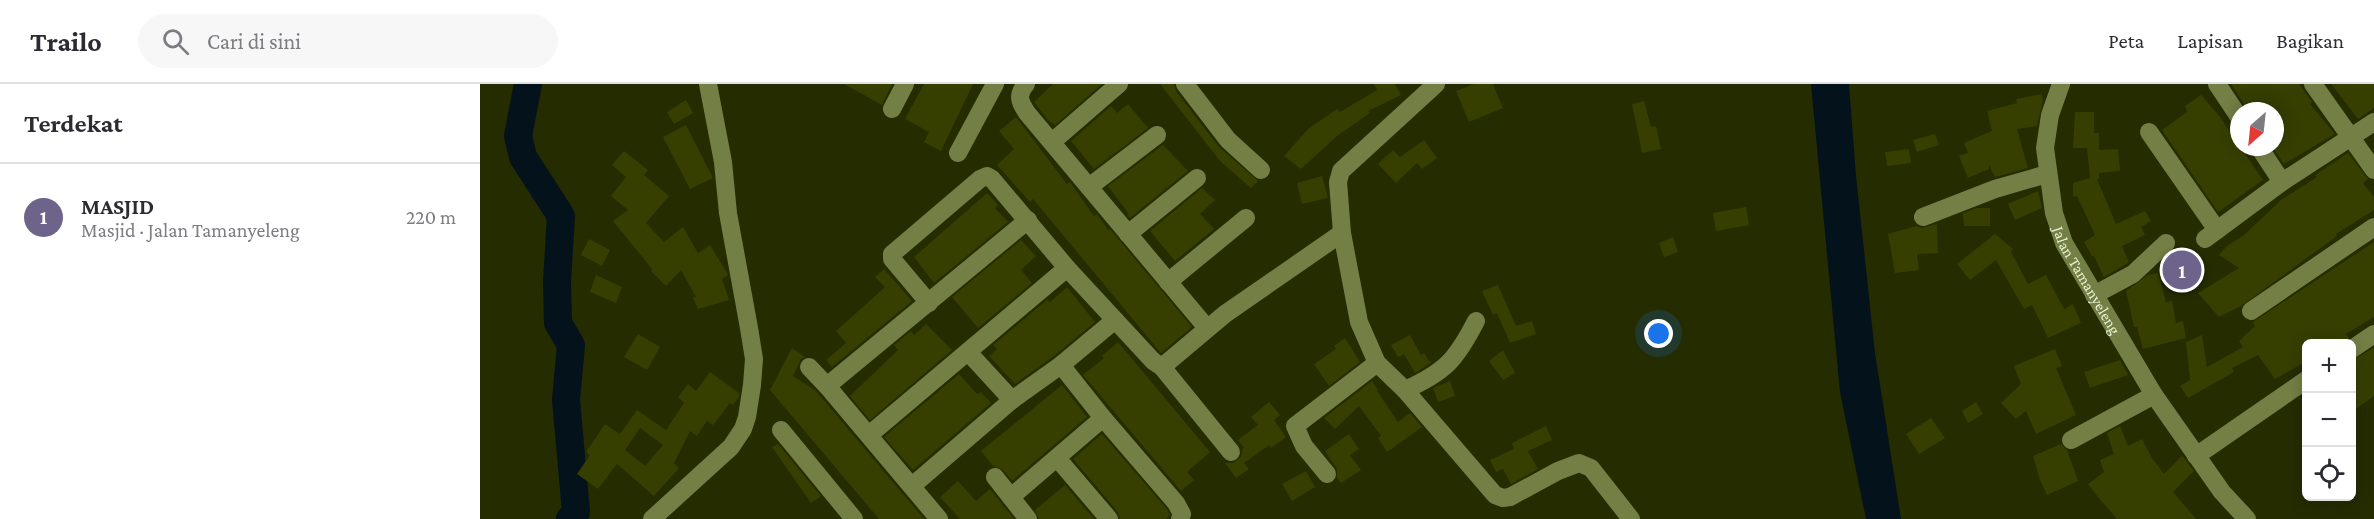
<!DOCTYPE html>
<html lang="id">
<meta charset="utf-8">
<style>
body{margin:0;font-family:"Crimson Pro",serif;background:#f7f7f7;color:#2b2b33}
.controls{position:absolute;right:18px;bottom:18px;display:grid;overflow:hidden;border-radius:9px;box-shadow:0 3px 15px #0003}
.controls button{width:54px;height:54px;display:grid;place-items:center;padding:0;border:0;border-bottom:2px solid #e1e1e2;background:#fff;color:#2b2b33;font:30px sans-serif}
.compass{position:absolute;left:1750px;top:18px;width:54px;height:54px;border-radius:50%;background:#fff;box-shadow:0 3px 15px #0003;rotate:207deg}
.you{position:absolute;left:1179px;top:250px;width:21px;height:21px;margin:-15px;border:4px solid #fff;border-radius:50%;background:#1a73e8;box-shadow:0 0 0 9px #1a73e833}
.badge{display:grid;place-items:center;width:39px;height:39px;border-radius:50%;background:#6e638a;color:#fff;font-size:20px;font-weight:700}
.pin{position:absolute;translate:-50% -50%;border:3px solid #fff;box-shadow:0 2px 6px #0006}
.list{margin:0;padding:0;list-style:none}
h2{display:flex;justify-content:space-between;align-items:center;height:78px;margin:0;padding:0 24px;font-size:26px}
h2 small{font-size:20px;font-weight:400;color:#7c7c81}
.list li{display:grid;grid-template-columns:39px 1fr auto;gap:18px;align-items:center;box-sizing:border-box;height:108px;padding:0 24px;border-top:2px solid #e1e1e2}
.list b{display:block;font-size:22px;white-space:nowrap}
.list p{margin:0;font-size:20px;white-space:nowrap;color:#7c7c81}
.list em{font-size:20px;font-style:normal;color:#7c7c81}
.icon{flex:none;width:33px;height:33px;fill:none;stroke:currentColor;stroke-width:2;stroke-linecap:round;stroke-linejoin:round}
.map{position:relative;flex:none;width:1894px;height:435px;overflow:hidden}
header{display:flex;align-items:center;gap:36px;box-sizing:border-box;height:84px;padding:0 30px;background:#fff;border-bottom:2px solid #e1e1e2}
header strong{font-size:28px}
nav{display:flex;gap:33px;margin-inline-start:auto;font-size:21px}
.search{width:420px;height:54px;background:#f7f7f7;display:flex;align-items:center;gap:15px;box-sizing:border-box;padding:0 21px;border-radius:33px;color:#7c7c81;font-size:22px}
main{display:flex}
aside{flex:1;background:#fff}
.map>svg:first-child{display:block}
</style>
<header>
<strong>Trailo</strong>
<div class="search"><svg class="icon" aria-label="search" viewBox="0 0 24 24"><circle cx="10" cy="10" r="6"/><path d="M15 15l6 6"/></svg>Cari di sini</div>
<nav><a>Peta</a><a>Lapisan</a><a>Bagikan</a></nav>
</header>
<main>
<aside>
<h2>Terdekat<small></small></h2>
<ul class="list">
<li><span class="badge">1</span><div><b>MASJID</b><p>Masjid · Jalan Tamanyeleng</p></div><em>220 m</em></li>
</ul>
</aside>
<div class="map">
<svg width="1894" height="435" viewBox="0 0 1894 435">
<rect width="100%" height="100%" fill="#252c00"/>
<path fill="#04121b" d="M1331 0H1369L1376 92 1395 269 1421 435H1386L1360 308Z"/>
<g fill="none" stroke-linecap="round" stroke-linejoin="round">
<path stroke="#04121b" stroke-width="28" d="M48 0 38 52 43 73 81 132 77 197 78 239 91 261 86 316 96 428 90 435"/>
</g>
<path fill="#363f00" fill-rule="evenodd" d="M364 0H412L402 21Z
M444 0H493L461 67 444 58 449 48 425 35Z
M573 0H622L575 41 568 36 554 18Z
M680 0H694L696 7 739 63 778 97 771 104 740 77Z
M894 0H915L921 11 888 27 890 29 857 52 821 85 804 72 828 45 857 25 860 28 897 6Z
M994 0H1013L1023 24 989 38 976 7Z
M1751 0H1819L1832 18 1830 20 1855 50 1804 80 1795 67V27H1768Z
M1851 0H1894V24L1878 35Z
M1562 10 1563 16 1557 42 1537 45 1548 84 1515 93 1509 81V85L1488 94 1479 72 1488 69 1484 59 1512 47 1507 27 1537 19 1536 15Z
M1721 11 1740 33 1783 96 1738 128 1682 46 1707 28 1705 22Z
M206 16 213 29 194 40 187 28Z
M1164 17 1171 43 1176 42 1181 65 1162 69 1152 20Z
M648 20 668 44 614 85 591 57 631 22 637 29Z
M1595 28H1614V49H1619V66L1638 65 1640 87 1619 89V95H1617L1636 140 1665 127 1671 137 1661 143 1665 151 1642 162 1649 178 1624 193 1614 172H1612L1604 158 1615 151 1597 112 1593 113V99L1610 94 1607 64H1593Z
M536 33 587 100 590 98 614 132 617 130 628 146 630 145 712 243 681 269 553 115 550 118 517 81 534 65 519 47Z
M206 41 233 94 210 105 183 53Z
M1455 50 1459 61 1437 68 1433 56Z
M944 56 957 74 942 85 937 79 916 99 898 80 913 66 920 73Z
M683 61 708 87 650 134 647 131 649 130 628 102Z
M1429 65 1431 79 1407 82 1405 68Z
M144 67 168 86 164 91 189 112 166 139 184 158 203 143 218 169 230 161 247 189 248 191 242 195 249 216 218 225 213 214 216 213 201 186 186 202 171 187 172 185 133 137 148 126 131 112 146 93 132 81Z
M1868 69 1888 95 1883 99 1894 113V126L1856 150 1857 152 1761 222 1739 233 1718 209 1759 184 1739 171 1747 162 1764 151 1801 116 1837 93 1835 91Z
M842 92 848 114 822 120 817 99Z
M722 104 735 116 720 130 734 145 695 177 670 147Z
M1558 107 1562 124 1535 136 1528 120Z
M507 109 518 121 515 124 528 138 454 199 434 173Z
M1266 123 1269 141 1236 147 1233 129Z
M1497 124H1510V142H1484L1483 129Z
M1457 140 1458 169 1437 170 1439 186 1415 189 1408 150 1436 142 1442 144Z
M1515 150 1533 165 1531 168 1548 200 1566 191 1584 225 1593 220 1601 239 1568 254 1552 221 1544 225 1516 176 1490 196 1477 180Z
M1193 153 1198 168 1184 173 1179 159Z
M109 155 130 166 122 182 101 171Z
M541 156 556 172 541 186 552 199 498 244 472 213Z
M1894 158V233L1866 250 1869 254 1862 260H1827V277L1795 295 1778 271 1752 284 1754 288 1708 314 1700 302 1710 296 1706 258 1722 251 1727 283 1763 263 1759 257 1775 242 1773 238Z
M404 185 432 217 352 283 346 276 366 259 356 247 405 203 395 193Z
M1678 189 1686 218 1692 217 1696 239 1703 237 1706 254 1663 265 1657 243H1654L1646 207 1668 191Z
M116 191 142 203 136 219 110 208Z
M1018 201 1036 242 1052 237 1056 250 1030 259 1017 229 1013 231 1002 207Z
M587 203 615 238 574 272 535 300 509 272 517 265 513 261 567 216 570 218Z
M446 240 472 266 390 336 370 312 418 266 414 261 431 247 434 251Z
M158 250 180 263 167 286 144 273Z
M930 251 941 271 944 269 949 277 952 278 935 289 924 270 918 273 911 261Z
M865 254 880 278 849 302 834 280 856 265 854 262Z
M638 258 730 368 707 388 714 396 701 407 603 291 624 274 622 272Z
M312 264 325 273 321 275 313 292 336 307 444 435H399L290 306Z
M1894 264V312L1872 328V276Z
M1575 265 1582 282 1576 284 1596 331 1556 350 1546 327 1536 335 1521 319 1541 300 1534 282Z
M1023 266 1035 289 1023 296 1009 277Z
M1640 276 1648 291 1610 304 1604 288Z
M230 288 259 309V313L253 321 250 319 233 341 227 337 217 352 210 347 194 379 199 384 174 412 137 380 118 405 97 390 110 371 106 368 125 340 140 350 157 326 186 346 204 319 198 313 208 300 216 307ZM160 344 183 361 165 382 145 366Z
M479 290 497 310 501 308 511 319 433 386 404 353Z
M892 297 898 306 897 307 918 338 930 329 942 343 907 368 898 354 901 352 879 322 855 345 844 334Z
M970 297 975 312 958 318 953 304Z
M582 301 607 333 532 397 523 386 513 382 501 367Z
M789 318 800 331 794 336 806 353 791 364 789 361 764 379 769 385 756 394 745 379H753L761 373 762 365 764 364 758 356 778 341 771 333Z
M1496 318 1503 330 1488 339 1482 327Z
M1451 334 1465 354 1439 370 1426 350Z
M1066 342 1072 356 1048 367 1058 385 1031 400 1023 385 1016 388 1010 376 1034 365 1032 359Z
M1640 342 1648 362 1662 355 1672 374 1684 390 1702 372 1704 374 1714 387 1693 408 1716 435H1637L1618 413 1608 400 1624 388 1620 376 1634 370 1627 349Z
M622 350 687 425 690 431 686 435H640L638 428 593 375Z
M869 350 879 365 870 371 881 386 861 399 857 394V385L845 367Z
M298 360 341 412 331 419 292 363Z
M1581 360 1587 366 1598 397 1567 411 1560 396 1553 372Z
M826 387 835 403 812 417 802 400Z
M478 397 496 417 510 405 534 435H480L460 413Z
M585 401 614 435H559L555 426Z"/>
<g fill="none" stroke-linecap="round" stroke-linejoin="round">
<g stroke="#747f45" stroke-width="18">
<path d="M546 0C537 11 539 17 547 29L727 244"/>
<path d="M705 0 748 56 781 86"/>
<path id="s1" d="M1581 0 1570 31 1565 64 1574 129 1584 159 1674 311 1742 408 1767 435"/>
<path d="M1737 0 1759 33"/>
<path d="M1833 0 1894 86"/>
<path d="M412 25 425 0"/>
<path d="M1669 48 1737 146"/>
<path d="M572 58 639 0"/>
<path d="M1779 63 1802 98"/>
<path d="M478 69 515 0"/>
<path d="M609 103 677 51"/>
<path d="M1443 133 1515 105 1567 90"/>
<path d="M862 149 879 238 897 279 925 306"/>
<path d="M648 150 717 94"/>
<path d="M1725 155 1802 98 1894 38"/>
<path d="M688 198 766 134"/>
<path d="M1614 211 1653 190 1686 159"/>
<path d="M449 219 412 175V170L500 95 507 92 512 95 587 184 673 277 682 283 745 230 862 149 858 98 861 87 956 0"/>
<path d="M1771 227 1894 143"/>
<path d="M996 237C976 276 965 288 925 306L1015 411 1023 414 1030 413 1078 387 1099 379 1111 384 1151 435"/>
<path d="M1872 265 1894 250"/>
<path d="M488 268 532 316"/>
<path d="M581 281 623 334 696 419 702 430 700 435"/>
<path d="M329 283 347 302 459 435"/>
<path d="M682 283 751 368"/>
<path d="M347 302 548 136"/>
<path d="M301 346 374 435"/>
<path d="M389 351 587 184"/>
<path d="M1591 356 1674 311"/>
<path d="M1716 372 1826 296"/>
<path d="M577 374 629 435"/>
<path d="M847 390 824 362 815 342 897 279"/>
<path d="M515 393 548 435"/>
<path d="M432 402 532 316 581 281 635 236"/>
<path d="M531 413 623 334"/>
<path d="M172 435 251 363 263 345 267 333 272 301 274 275 269 244 248 129 243 78 228 0"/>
</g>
</g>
<g text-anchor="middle" stroke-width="5" stroke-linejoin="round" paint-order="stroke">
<g font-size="16" fill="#e9f1d2" stroke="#0f1300">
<text dy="6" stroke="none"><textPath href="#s1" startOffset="207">Jalan Tamanyeleng</textPath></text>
</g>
</g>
</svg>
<div class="controls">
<button>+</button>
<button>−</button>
<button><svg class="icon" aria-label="locate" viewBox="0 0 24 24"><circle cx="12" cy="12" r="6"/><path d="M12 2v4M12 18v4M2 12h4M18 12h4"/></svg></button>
</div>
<svg class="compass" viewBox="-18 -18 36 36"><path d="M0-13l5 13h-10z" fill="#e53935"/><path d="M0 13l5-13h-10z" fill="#7c7c81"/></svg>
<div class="you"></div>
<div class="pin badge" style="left:1702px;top:186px">1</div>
</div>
</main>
